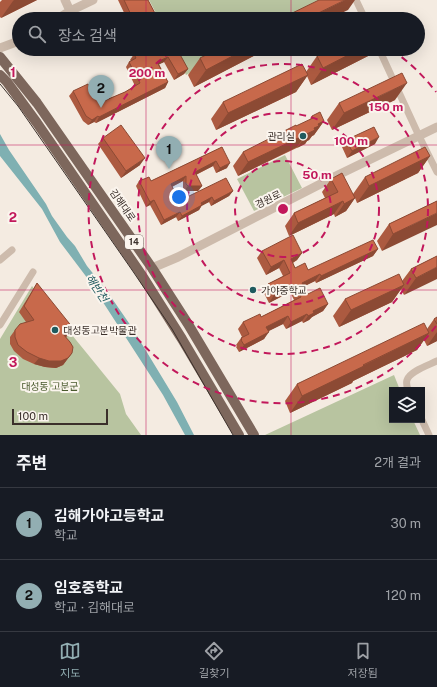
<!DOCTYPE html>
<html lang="ko">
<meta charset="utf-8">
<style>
body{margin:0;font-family:"Public Sans","Noto Sans KR",sans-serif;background:#242831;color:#f1f3f6}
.controls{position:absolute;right:12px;bottom:12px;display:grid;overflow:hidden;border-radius:0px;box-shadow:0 4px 16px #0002}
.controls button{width:36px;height:36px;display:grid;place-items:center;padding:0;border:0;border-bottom:1px solid #363941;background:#171b24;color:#f1f3f6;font:20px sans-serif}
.scale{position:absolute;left:12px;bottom:10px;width:96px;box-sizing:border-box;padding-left:4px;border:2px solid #3b302b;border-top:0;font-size:11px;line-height:14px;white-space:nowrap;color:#3b302b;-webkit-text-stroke:3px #fbf5ee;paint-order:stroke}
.you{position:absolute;left:179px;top:197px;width:14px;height:14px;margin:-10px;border:3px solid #fff;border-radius:50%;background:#1a73e8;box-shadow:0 0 0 6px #1a73e833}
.badge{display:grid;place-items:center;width:26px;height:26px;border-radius:50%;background:#92aeb2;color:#111;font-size:13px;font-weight:700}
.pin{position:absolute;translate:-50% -33px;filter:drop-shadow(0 1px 2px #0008)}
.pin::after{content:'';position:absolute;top:21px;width:14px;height:12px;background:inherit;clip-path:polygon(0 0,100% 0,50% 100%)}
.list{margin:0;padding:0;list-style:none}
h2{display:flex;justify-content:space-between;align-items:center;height:52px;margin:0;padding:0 16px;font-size:17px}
h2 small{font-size:13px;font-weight:400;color:#9ea1a6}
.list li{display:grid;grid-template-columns:26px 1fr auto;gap:12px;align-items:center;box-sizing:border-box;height:72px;padding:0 16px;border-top:1px solid #363941}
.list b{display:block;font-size:15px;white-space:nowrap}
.list p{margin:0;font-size:13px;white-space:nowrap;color:#9ea1a6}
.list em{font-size:13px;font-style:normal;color:#9ea1a6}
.icon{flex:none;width:22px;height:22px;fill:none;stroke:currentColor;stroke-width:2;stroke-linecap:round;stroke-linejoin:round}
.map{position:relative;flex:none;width:437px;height:435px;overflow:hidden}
.search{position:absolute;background:#171b24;box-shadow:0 4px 16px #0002;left:12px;right:12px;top:12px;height:44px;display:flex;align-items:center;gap:10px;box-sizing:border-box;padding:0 14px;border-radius:22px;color:#9ea1a6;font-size:15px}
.sheet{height:196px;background:#171b24}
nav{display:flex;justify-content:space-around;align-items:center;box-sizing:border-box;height:56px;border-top:1px solid #363941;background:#171b24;font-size:11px;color:#9ea1a6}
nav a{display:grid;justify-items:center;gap:2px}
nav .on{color:#92aeb2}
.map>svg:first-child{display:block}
</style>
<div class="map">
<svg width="437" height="435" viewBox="0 0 437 435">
<rect width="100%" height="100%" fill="#f4ebe1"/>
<path fill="#b8c4a0" d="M149 0H335L297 19H159Z
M174 49H237L186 75Z
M285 155 302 188 254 211 237 179Z
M32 286 94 362 120 394 126 414 141 435H0V339Z
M394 375 400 390H392V420H413L420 435H265Z"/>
<path fill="#7fb0b2" d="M0 134 9 150 46 204 52 216 67 237 75 246 87 266 104 287 131 326 177 402 194 435H185L163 395 88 279 60 242 42 209 0 156Z"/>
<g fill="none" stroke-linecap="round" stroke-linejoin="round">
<path stroke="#cdbbac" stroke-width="7" d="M356 0 365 19
M379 49 419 136 437 172
M0 260 12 250
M0 325 33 272
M408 390C407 387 406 383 407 380 410 371 429 365 437 361
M422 420 429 435"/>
<path stroke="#cdbbac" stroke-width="9" d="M65 0 70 11
M57 19 70 11 93 0
M0 48 19 41
M152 268 178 257 340 174 437 127"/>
<path stroke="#7d675c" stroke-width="10" d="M0 57 37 103 152 268 188 324 254 435
M0 75 7 82 37 123 141 274 182 339 239 435"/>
<path stroke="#3b302b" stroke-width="1" d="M0 84 18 106 132 270 172 329 233 435"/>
</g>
<path fill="#ac5a40" d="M2 0H37L1 18 0 17V2Z
M118 0H148L158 19H127Z
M156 49 188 69 184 74 174 80 164 62 159 64 168 82 165 88 96 123 94 122 88 125 83 121 69 96 73 91 99 103 125 92 135 86 126 67 129 62 131 61 130 60 134 54H146Z
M267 49 194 87 188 75 200 58Z
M332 49H376L372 54 311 85 307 76 296 92 216 130 211 119 223 102 306 72 317 56Z
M395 100 332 130 327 120 339 103Z
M312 116 324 121 314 135 312 136 309 140 307 141 305 144 238 176 233 166 243 152 309 121Z
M103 138 140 165 121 178 98 144Z
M346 140 375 144 347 158 342 147Z
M222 147 227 168 216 173 213 166 196 175 202 186 198 191H184L183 189V181L172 187 176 195 185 198 233 191 229 196 211 206 209 202 202 205 199 210 178 221 176 217 161 225 150 205 146 207 136 186 139 181H151Z
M430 156 418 173 357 203 355 198 346 211 335 217 334 214 289 236 285 226 294 213 325 198 322 192 331 179 353 194 365 177Z
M437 201 382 251 377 241 389 224Z
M378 249 373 256 316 283 315 281 304 286 308 294 328 304 323 311 312 317 309 320 303 323 302 321 286 329 283 324 268 331 264 339 239 352 236 347 237 346 236 345 241 338 242 337 238 329 243 322 261 317 294 300 290 292 269 303 263 291 268 284 283 276 279 268 266 275 257 258 262 251 302 253 297 260 293 263 295 268 308 270Z
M437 256 404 295 401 289 392 302 339 327 333 316 345 299 402 281 411 269Z
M37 283 69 335 66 337 72 353 63 365 56 368 45 367 34 364 23 359 14 351 10 344V337L15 330 26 322 19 312Z
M437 317V341L427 346 424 340 417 350 353 381 352 383 290 413 285 401 297 384 427 329 434 319Z"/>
<path fill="#8c4a34" d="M14 0H37L1 18 13 1Z
M345 0H355L348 10 329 19H306Z
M246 49H267L194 87 206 70Z
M360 49H376L372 54 311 85 323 68Z
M168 57 164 62 154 67 157 62Z
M188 69 184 74 174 80 178 74Z
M308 75 296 92 216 130 228 113Z
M168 82 165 88 96 123 99 117Z
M407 83 395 100 332 130 344 113Z
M98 116 94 122 88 125 92 120Z
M324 121 314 135 312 136 309 140 307 141 305 144 297 148 307 134 318 124Z
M307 133 297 147 238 176 248 162Z
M379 137 375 144 347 158 352 151Z
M430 156 418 173 357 203 369 186Z
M145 158 140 165 121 178 126 171Z
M216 161 213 166 191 177 195 172Z
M230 163 227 168 216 173 220 168Z
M186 176 183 181 167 189 171 184Z
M188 186H202L198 191H184Z
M233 191 229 196 211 206 214 201Z
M212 197 209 202 198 208 201 203Z
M355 198 346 211 335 217 344 204Z
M154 200 150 205 146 207 150 202Z
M343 201 334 214 289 236 298 223Z
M202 205 199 210 178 221 182 216Z
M180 212 176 217 161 225 164 220Z
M437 213V225L382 251 393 234Z
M378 249 373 256 316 283 321 276Z
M302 253 297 260 286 266 291 259Z
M284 260 279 268 266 275 271 267Z
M437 267V279L404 295 416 278Z
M320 274 315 281 297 290 302 283Z
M295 285 290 292 269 303 274 295Z
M404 285 392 302 339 327 351 310Z
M328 304 323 311 312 317 309 320 303 323 308 316 313 311Z
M307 314 302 321 286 329 291 322Z
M288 316 283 324 261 335 266 327Z
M73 328 69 335 59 340 63 334Z
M269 332 264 339 239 352 244 345Z
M437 332V341L427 346Z
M429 333 417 350 353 381 352 383 290 413 302 396Z
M72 353 63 365 56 368 45 367 34 364 39 358Z"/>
<path fill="#c8694b" stroke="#8c4a34" d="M124 0H148L158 19H133Z
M319 0H345L306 19H280Z
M144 49 146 54 156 49H177L188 69 178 74 168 57 157 62 168 82 99 117 98 116 92 120 86 116 73 91 88 84 99 103 125 92 140 83 129 62 136 58 134 54Z
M218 49H246L206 70 200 58Z
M332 49H360L323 68 317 56Z
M302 64 308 75 228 113 223 102Z
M402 73 407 83 344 113 339 103Z
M320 112 324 121 318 124 319 126 314 128 315 130 248 162 243 152 296 125V126L313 118 312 116Z
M121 125 145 158 126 171 103 138Z
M374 127 379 137 352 151 346 140Z
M222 147 230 163 220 168 216 161 195 172 202 186H188L186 184V176L171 184 176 195 182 192 185 198 226 178 233 191 214 201 212 197 201 203 202 205 182 216 180 212 164 220 154 200 150 202 139 181 149 177 151 181Z
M425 147 430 156 369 186 365 177Z
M342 173 355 198 344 204 343 201 298 223 294 213 338 192 331 179Z
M437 201V213L393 234 389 224Z
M293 235 302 253 291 259 295 268 305 263 308 270 373 240 378 249 321 276 320 274 302 283 308 294 320 288 328 304 313 311 314 313 308 316 307 314 291 322 288 316 266 327 269 332 244 345 241 340 242 339 241 338 249 334 243 322 260 314 261 317 301 297 295 285 274 295 268 284 290 273 284 260 271 267 262 251Z
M437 256V267L416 278 411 269Z
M399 274 404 285 351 310 345 299Z
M37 283 73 328 63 334 70 342 73 347 72 353 68 358 61 361H49L39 358 27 352 18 345 15 337V330L20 324 34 320 24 306Z
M437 317V324L434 319Z
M424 323 429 333 363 365 364 366 302 396 297 384Z"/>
<path fill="none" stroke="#c2185b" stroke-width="1" stroke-opacity="0.55" d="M146 0V19M291 0V19M146 49V435M291 49V435M0 145H437M0 290H437"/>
<g fill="none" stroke="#c2185b" stroke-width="2" stroke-dasharray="7 5">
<circle cx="283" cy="209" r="48"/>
<circle cx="283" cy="209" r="96"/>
<circle cx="283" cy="209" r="145"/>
<path d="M436 326A193 193 0 1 1 174 50M249 19A193 193 0 0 1 317 19M392 50A193 193 0 0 1 436 92"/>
</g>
<g fill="#1f5a5e" stroke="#fbf5ee" stroke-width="1.5">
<circle cx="303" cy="136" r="4"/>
<circle cx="253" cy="290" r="4"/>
<circle cx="55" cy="330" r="4"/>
</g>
<g text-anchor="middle" stroke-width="4" stroke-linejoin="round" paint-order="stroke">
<rect fill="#fbf5ee" stroke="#756b66" stroke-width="1" x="125" y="235" width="18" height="14" rx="3"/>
<g font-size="9" font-weight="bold" fill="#3b302b">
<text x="134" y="245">14</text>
</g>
<g font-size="10" fill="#3b302b" stroke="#fbf5ee" text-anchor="start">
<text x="295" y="140" text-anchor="end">관리실</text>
<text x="261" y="294">가야중학교</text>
<text x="63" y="334">대성동고분박물관</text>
</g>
<g font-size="10" fill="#3b302b" stroke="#fbf5ee">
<text transform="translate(268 199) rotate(-27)" y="4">경원로</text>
<text transform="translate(123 205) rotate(55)" y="4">김해대로</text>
</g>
<g font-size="10" fill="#4a5a2e" stroke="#fbf5ee">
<text x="50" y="390">대성동 고분군</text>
</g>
<g font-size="11" font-style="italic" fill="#1f5a5e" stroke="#fbf5ee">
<text transform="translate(97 288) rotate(56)" y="4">해반천</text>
</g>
</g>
<g font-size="13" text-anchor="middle" font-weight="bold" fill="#c2185b" stroke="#fbf5ee" stroke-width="4" stroke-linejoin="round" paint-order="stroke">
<text x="13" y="77">1</text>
<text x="13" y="222">2</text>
<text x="13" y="367">3</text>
</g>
<circle cx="283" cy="209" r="6" fill="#c2185b" stroke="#fbf5ee" stroke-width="2"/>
<g font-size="12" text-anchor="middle" font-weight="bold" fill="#c2185b" stroke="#fbf5ee" stroke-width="4" stroke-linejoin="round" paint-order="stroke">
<text x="147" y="77">200 m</text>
<text x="386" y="111">150 m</text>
<text x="351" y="145">100 m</text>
<text x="317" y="179">50 m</text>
</g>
</svg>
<div class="controls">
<button><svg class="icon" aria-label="layers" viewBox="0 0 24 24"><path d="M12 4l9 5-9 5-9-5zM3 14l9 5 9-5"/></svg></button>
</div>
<div class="scale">100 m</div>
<div class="you"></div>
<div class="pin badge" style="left:169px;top:169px">1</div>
<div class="pin badge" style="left:101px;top:108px">2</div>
<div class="search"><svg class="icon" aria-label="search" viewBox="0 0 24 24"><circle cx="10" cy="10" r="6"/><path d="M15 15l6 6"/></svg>장소 검색</div>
</div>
<section class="sheet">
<h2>주변<small>2개 결과</small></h2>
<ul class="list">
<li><span class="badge">1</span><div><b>김해가야고등학교</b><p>학교</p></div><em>30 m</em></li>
<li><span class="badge">2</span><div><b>임호중학교</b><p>학교 · 김해대로</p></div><em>120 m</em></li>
</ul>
</section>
<nav>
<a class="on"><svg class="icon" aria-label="map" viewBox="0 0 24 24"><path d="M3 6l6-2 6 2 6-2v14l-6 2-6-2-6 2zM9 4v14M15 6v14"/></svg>지도</a>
<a><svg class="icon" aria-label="directions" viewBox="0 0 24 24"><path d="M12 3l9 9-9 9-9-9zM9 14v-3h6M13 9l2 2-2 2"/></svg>길찾기</a>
<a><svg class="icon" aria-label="saved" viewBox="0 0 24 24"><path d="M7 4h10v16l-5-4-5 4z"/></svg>저장됨</a>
</nav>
